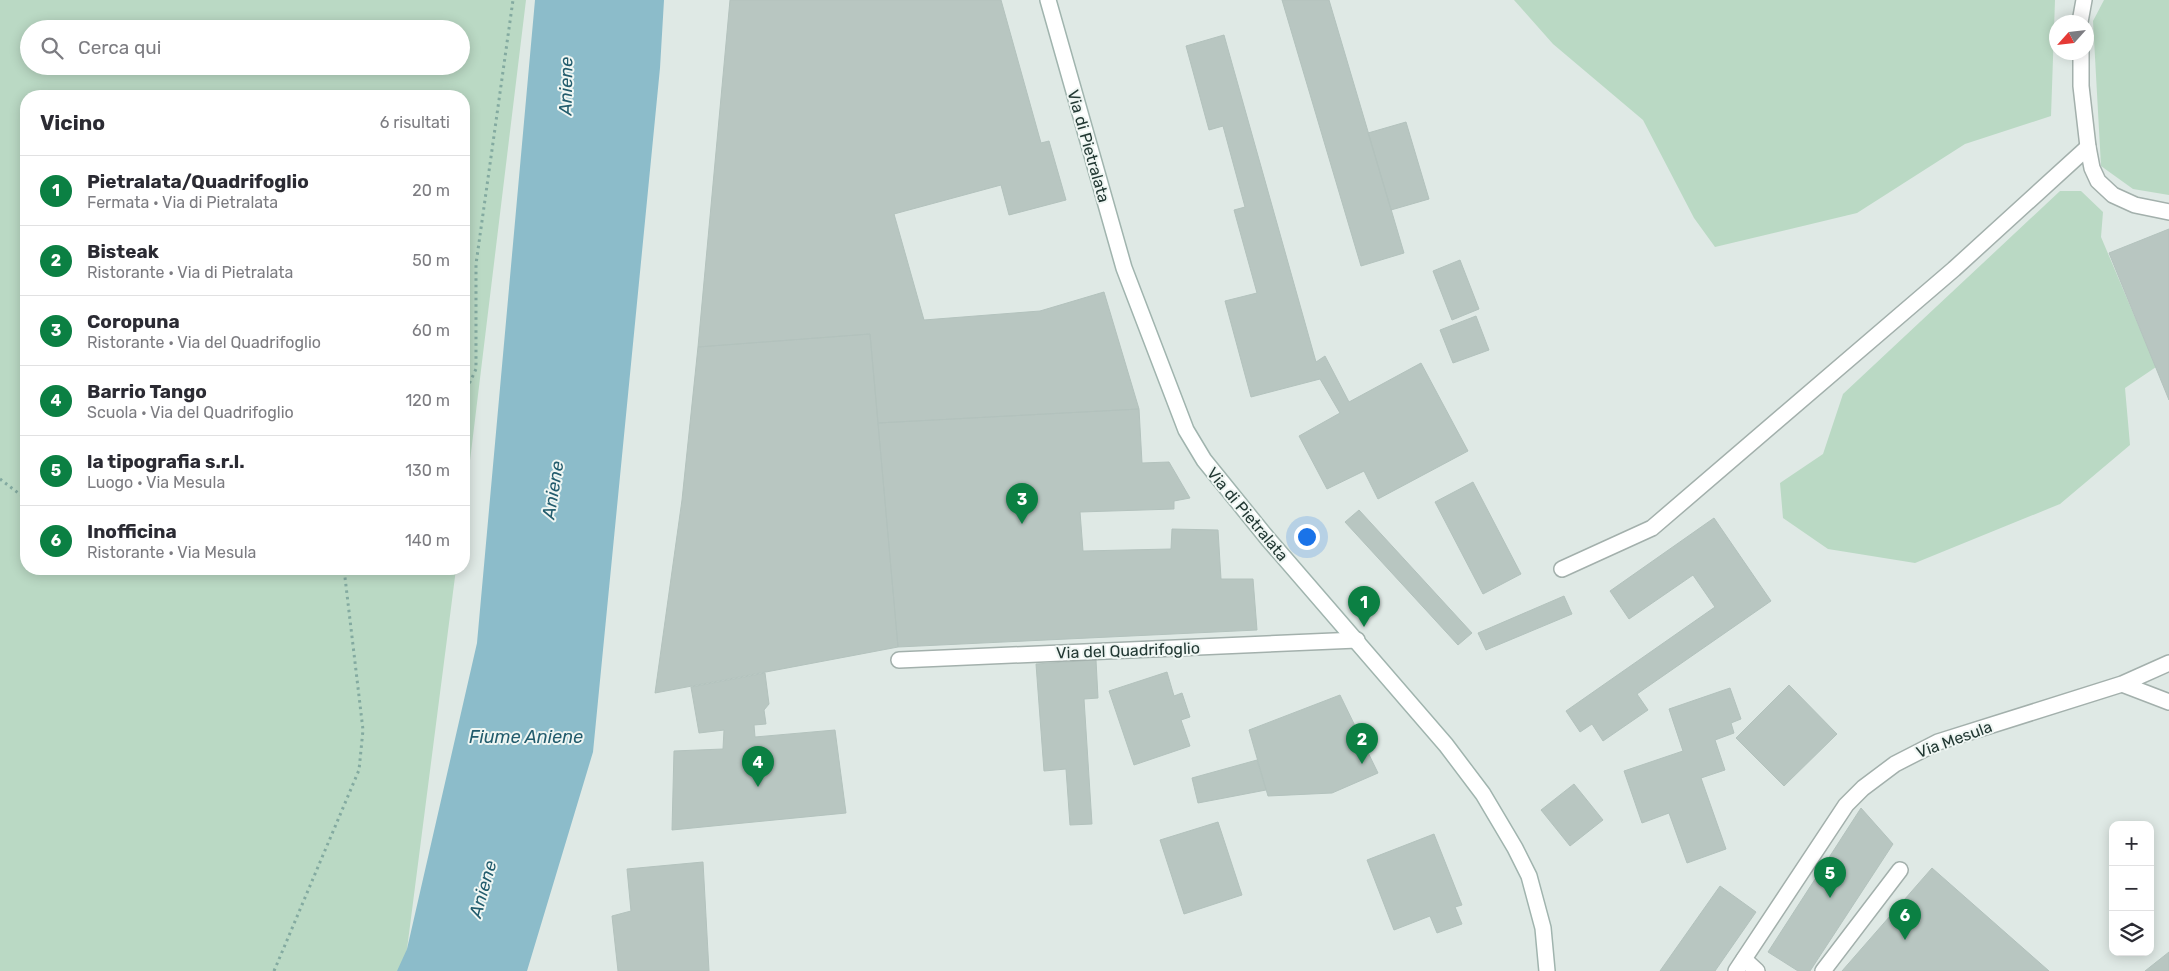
<!DOCTYPE html>
<html lang="it">
<meta charset="utf-8">
<style>
body{margin:0;font-family:Rubik,sans-serif;background:#f7f7f7;color:#2b2b33}
.controls{position:absolute;right:15px;bottom:15px;display:grid;overflow:hidden;border-radius:10px;box-shadow:0 2px 12px #0003}
.controls button{width:45px;height:45px;display:grid;place-items:center;padding:0;border:0;border-bottom:1px solid #e1e1e2;background:#fff;color:#2b2b33;font:25px sans-serif}
.compass{position:absolute;left:2049px;top:15px;width:45px;height:45px;border-radius:50%;background:#fff;box-shadow:0 2px 12px #0003;rotate:243deg}
.you{position:absolute;left:1306px;top:536px;width:18px;height:18px;margin:-12px;border:4px solid #fff;border-radius:50%;background:#1a73e8;box-shadow:0 0 0 8px #1a73e833}
.badge{display:grid;place-items:center;width:32px;height:32px;border-radius:50%;background:#0b8043;color:#fff;font-size:16px;font-weight:700}
.pin{position:absolute;translate:-50% -41px;filter:drop-shadow(0 1px 2px #0008)}
.pin::after{content:'';position:absolute;top:26px;width:18px;height:15px;background:inherit;clip-path:polygon(0 0,100% 0,50% 100%)}
.list{margin:0;padding:0;list-style:none}
h2{display:flex;justify-content:space-between;align-items:center;height:65px;margin:0;padding:0 20px;font-size:21px}
h2 small{font-size:16px;font-weight:400;color:#7c7c81}
.list li{display:grid;grid-template-columns:32px 1fr auto;gap:15px;align-items:center;box-sizing:border-box;height:70px;padding:0 20px;border-top:1px solid #e1e1e2}
.list b{display:block;font-size:19px;white-space:nowrap}
.list p{margin:0;font-size:16px;white-space:nowrap;color:#7c7c81}
.list em{font-size:16px;font-style:normal;color:#7c7c81}
.icon{flex:none;width:28px;height:28px;fill:none;stroke:currentColor;stroke-width:2;stroke-linecap:round;stroke-linejoin:round}
.map{position:relative;flex:none;width:2169px;height:971px;overflow:hidden}
.search{position:absolute;background:#fff;box-shadow:0 2px 12px #0003;left:20px;top:20px;width:450px;height:55px;display:flex;align-items:center;gap:12px;box-sizing:border-box;padding:0 18px;border-radius:28px;color:#7c7c81;font-size:19px}
.panel{position:absolute;background:#fff;box-shadow:0 2px 12px #0003;left:20px;top:90px;width:450px;height:485px;border-radius:20px}
.map>svg:first-child{display:block}
</style>
<div class="map">
<svg width="2169" height="971" viewBox="0 0 2169 971">
<rect width="100%" height="100%" fill="#dfe9e5"/>
<path fill="#bad9c4" fill-rule="evenodd" d="M0 0H526L464 510V96H26V569H456L407 949 402 971H0ZM29 29H461V66H29Z
M1514 0H2055L2051 116 1965 144 1857 213 1715 247 1694 218 1643 120 1553 44Z
M2104 0H2169V195L2133 189 2101 166 2093 21Z
M2060 191H2081L2103 212 2101 237 2156 367 2125 388 2130 445 2060 504 1915 563 1828 549 1783 518 1780 483 1823 454 1843 394Z"/>
<path fill="#8cbcca" d="M535 0H664L660 68 593 752 527 971H397L407 949 477 643Z"/>
<path fill="#b8c6c1" stroke="#b3c2bd" d="M730 0H1001L1041 143 1049 141 1066 200 1009 215 1001 185 894 214 924 320 1040 311 1104 292 1139 409 878 423 870 334 698 347Z
M1282 0H1329L1404 253 1361 266Z
M1224 35 1316 362 1325 356 1349 402 1421 363 1468 451 1378 499 1364 471 1327 489 1299 436 1340 413 1320 379 1251 397 1225 301 1257 293 1234 210 1245 207 1223 126 1209 130 1186 46Z
M1406 122 1429 199 1391 210 1368 133Z
M2169 229V400L2109 253Z
M1460 260 1479 309 1452 320 1433 271Z
M1476 316 1489 350 1453 363 1440 330Z
M870 334 898 647 655 693 682 500 698 347Z
M1139 409 1142 463 1169 462 1190 498 1174 501V509L1080 512 1083 551 1171 549 1172 529 1218 530 1221 579H1253L1257 630 898 647 878 423Z
M1473 482 1521 574 1483 594 1435 502Z
M1359 510 1472 633 1458 645 1345 522Z
M1714 518 1771 601 1637 694 1648 710 1603 741 1592 724 1580 732 1566 711 1715 607 1693 575 1629 619 1610 591Z
M1564 596 1572 614 1486 650 1478 633Z
M1096 660 1098 698 1084 699 1092 824 1070 825 1066 769 1044 771 1036 664Z
M1167 672 1174 696 1182 693 1190 717 1181 720 1190 746 1134 765 1109 691Z
M765 673 769 704 764 710 766 724 754 725 755 737 835 730 846 813 672 830 674 751 723 749 724 730 699 733 691 687Z
M1789 685 1837 734 1784 786 1736 738Z
M1730 688 1741 719 1731 723 1734 733 1715 740 1725 770 1701 778 1726 849 1687 863 1669 813 1642 823 1624 771 1683 751 1669 709Z
M1340 695 1378 773 1332 793 1268 796 1249 730Z
M1257 760 1266 790 1198 803 1192 778Z
M1574 784 1603 820 1570 846 1541 810Z
M1861 808 1893 844 1810 971H1798L1768 952Z
M1218 822 1242 895 1184 914 1160 840Z
M1434 834 1462 905 1455 907 1462 924 1437 933 1430 916 1394 930 1367 860Z
M703 862 709 971H618L612 916 631 911 627 869Z
M1932 868 2049 971H1842Z
M1720 886 1756 912 1715 971H1660Z
M2169 952V971H2145Z"/>
<g fill="none" stroke-linecap="round" stroke-linejoin="round">
<g stroke="#a3b0ac" stroke-width="18">
<path id="lane" d="M1562 569 1652 528 1954 269 2088 147
M1744 959 1757 971
M1823 971 1900 870"/>
</g>
<g stroke="#a3b0ac" stroke-width="18">
<path id="street" d="M2080 22 2084 0
M2081 52V86L2088 147 2092 168 2098 181 2113 195 2135 205 2169 212
M899 660 1357 640
M2122 684 2169 702
M1736 971 1846 805 1863 788 1895 764 1938 742 2122 684 2169 663"/>
</g>
<g stroke="#a0b4ae" stroke-width="18">
<path id="secondary" d="M1048 0 1124 268 1186 430 1204 460 1268 539 1446 745 1483 794 1515 848 1529 876 1543 928 1547 971"/>
</g>
<path stroke="#83aaa0" stroke-width="3" stroke-dasharray="2.5 4" stroke-linecap="butt" d="M464 395 476 369V264L513 0
M0 479 26 499
M274 971 359 770 363 730 344 569"/>
<use href="#lane" stroke="#fff" stroke-width="15"/>
<use href="#street" stroke="#fff" stroke-width="15"/>
<use href="#secondary" stroke="#fff" stroke-width="15"/>
</g>
<g text-anchor="middle" stroke-width="4" stroke-linejoin="round" paint-order="stroke">
<g font-size="16" fill="#223833" stroke="#eff6f3">
<text transform="translate(1089 146) rotate(74)" y="6">Via di Pietralata</text>
<text transform="translate(1248 514) rotate(50)" y="6">Via di Pietralata</text>
<text transform="translate(1128 650) rotate(-2)" y="6">Via del Quadrifoglio</text>
<text transform="translate(1954 739) rotate(-20)" y="6">Via Mesula</text>
</g>
<g font-size="18" font-style="italic" fill="#225c6d" stroke="#eff6f3">
<text transform="translate(566 86) rotate(-89)" y="6">Aniene</text>
<text transform="translate(553 490) rotate(-81)" y="6">Aniene</text>
<text x="526" y="743">Fiume Aniene</text>
<text transform="translate(483 889) rotate(-74)" y="6">Aniene</text>
</g>
</g>
</svg>
<div class="controls">
<button>+</button>
<button>−</button>
<button><svg class="icon" aria-label="layers" viewBox="0 0 24 24"><path d="M12 4l9 5-9 5-9-5zM3 14l9 5 9-5"/></svg></button>
</div>
<svg class="compass" viewBox="-18 -18 36 36"><path d="M0-13l5 13h-10z" fill="#e53935"/><path d="M0 13l5-13h-10z" fill="#7c7c81"/></svg>
<div class="you"></div>
<div class="pin badge" style="left:1364px;top:627px">1</div>
<div class="pin badge" style="left:1362px;top:764px">2</div>
<div class="pin badge" style="left:1022px;top:524px">3</div>
<div class="pin badge" style="left:758px;top:787px">4</div>
<div class="pin badge" style="left:1830px;top:898px">5</div>
<div class="pin badge" style="left:1905px;top:940px">6</div>
<div class="search"><svg class="icon" aria-label="search" viewBox="0 0 24 24"><circle cx="10" cy="10" r="6"/><path d="M15 15l6 6"/></svg>Cerca qui</div>
<section class="panel">
<h2>Vicino<small>6 risultati</small></h2>
<ul class="list">
<li><span class="badge">1</span><div><b>Pietralata/Quadrifoglio</b><p>Fermata · Via di Pietralata</p></div><em>20 m</em></li>
<li><span class="badge">2</span><div><b>Bisteak</b><p>Ristorante · Via di Pietralata</p></div><em>50 m</em></li>
<li><span class="badge">3</span><div><b>Coropuna</b><p>Ristorante · Via del Quadrifoglio</p></div><em>60 m</em></li>
<li><span class="badge">4</span><div><b>Barrio Tango</b><p>Scuola · Via del Quadrifoglio</p></div><em>120 m</em></li>
<li><span class="badge">5</span><div><b>la tipografia s.r.l.</b><p>Luogo · Via Mesula</p></div><em>130 m</em></li>
<li><span class="badge">6</span><div><b>Inofficina</b><p>Ristorante · Via Mesula</p></div><em>140 m</em></li>
</ul>
</section>
</div>
